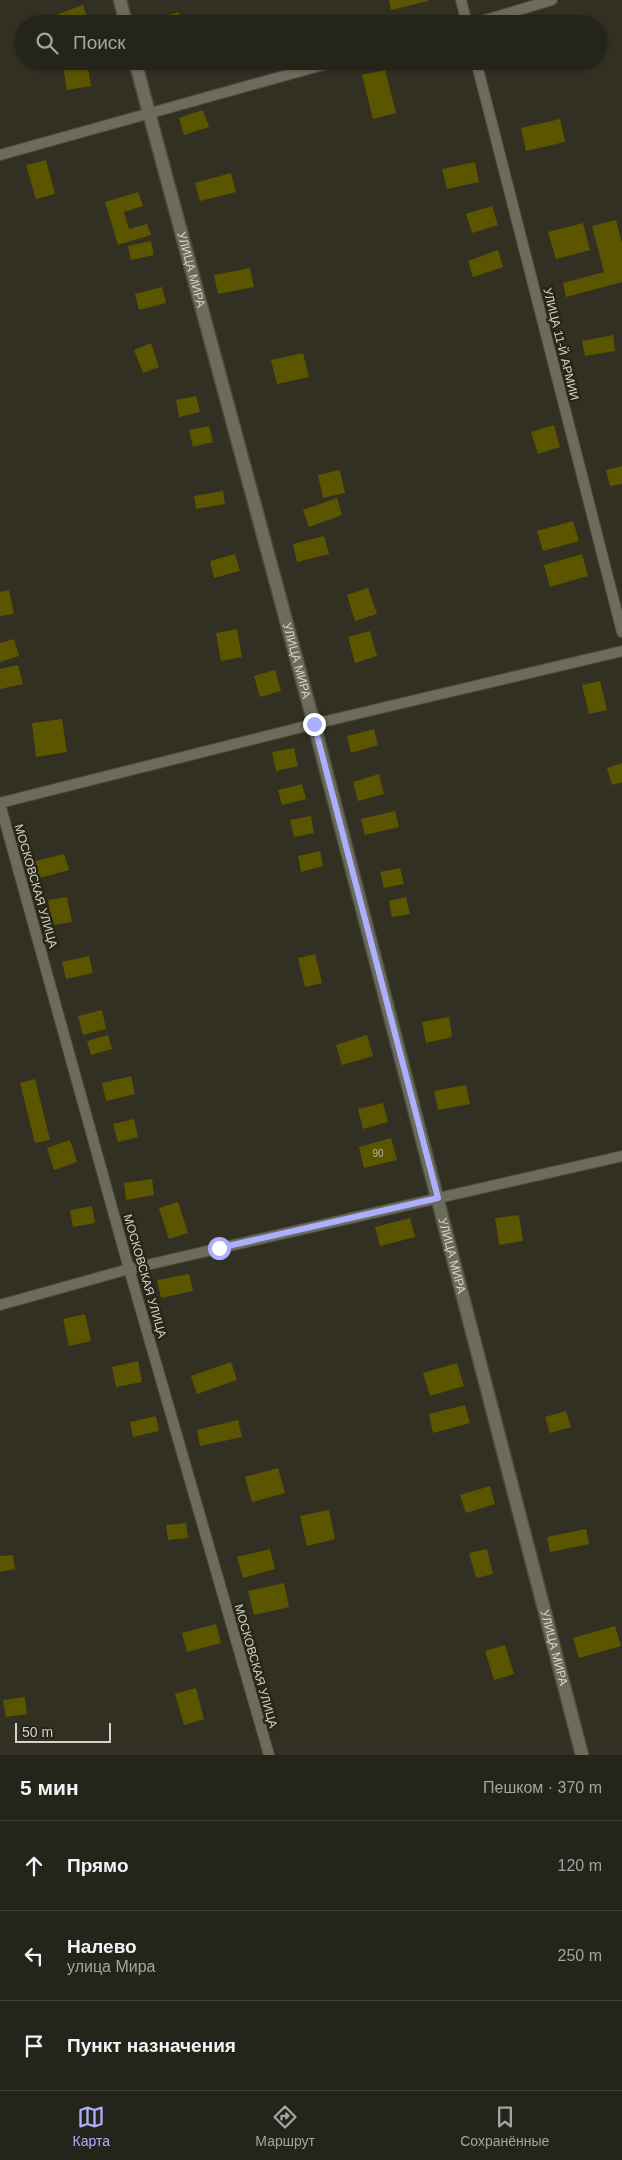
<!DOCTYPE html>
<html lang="ru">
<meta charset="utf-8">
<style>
body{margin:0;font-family:Arial,sans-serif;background:#2d2c23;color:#f1f3f6}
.scale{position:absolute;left:15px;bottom:12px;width:96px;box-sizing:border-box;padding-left:5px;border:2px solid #d4d3ca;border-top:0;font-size:14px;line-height:18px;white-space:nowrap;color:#d4d3ca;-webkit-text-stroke:4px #272618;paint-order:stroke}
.stop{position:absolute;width:15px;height:15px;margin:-11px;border:4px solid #acaffb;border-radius:50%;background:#fff}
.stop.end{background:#acaffb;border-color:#fff;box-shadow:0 1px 5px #0008}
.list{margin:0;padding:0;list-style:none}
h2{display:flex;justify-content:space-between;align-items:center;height:65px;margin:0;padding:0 20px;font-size:21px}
h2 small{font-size:16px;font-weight:400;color:#a3a4a2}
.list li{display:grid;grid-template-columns:32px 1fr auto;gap:15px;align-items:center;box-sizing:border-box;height:90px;padding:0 20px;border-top:1px solid #424139}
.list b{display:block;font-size:19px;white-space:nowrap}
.list p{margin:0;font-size:16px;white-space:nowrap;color:#a3a4a2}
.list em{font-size:16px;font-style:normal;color:#a3a4a2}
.icon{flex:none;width:28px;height:28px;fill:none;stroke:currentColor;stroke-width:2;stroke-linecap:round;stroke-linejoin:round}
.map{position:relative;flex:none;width:622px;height:1755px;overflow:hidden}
.search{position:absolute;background:#25241a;box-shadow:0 1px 4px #0004;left:15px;right:15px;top:15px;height:55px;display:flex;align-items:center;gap:12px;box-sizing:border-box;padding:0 18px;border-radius:28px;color:#a3a4a2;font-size:19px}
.sheet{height:335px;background:#25241a}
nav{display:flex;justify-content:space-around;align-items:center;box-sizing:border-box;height:70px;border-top:1px solid #424139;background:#25241a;font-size:14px;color:#a3a4a2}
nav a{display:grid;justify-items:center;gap:2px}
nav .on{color:#acaffb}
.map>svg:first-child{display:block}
</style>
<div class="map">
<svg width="622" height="1755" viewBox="0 0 622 1755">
<rect width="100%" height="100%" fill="#313022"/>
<path fill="#5c5500" d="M389 0H428V1L391 10Z
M83 5 89 23 61 24 58 14Z
M179 12 181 24H156L155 19Z
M62 61H87L91 86 67 90Z
M385 70 396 113 373 119 362 75Z
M203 110 209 127 184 135 179 118Z
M560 119 565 142 526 151 521 128Z
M46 160 55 194 36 199 26 165Z
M475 162 479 182 447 189 442 169Z
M231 173 236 192 200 201 195 183Z
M138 192 143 206 124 212 129 229 147 224 151 235 118 245 105 202Z
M492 206 498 225 472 233 466 214Z
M616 220 622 243V282L566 297 563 283 604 272 592 226Z
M583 223 590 250 556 259 548 232Z
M151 241 154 255 131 260 128 246Z
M498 250 503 267 473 277 468 261Z
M250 268 254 287 218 294 214 275Z
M162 287 166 303 139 310 135 294Z
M613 335 615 351 585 356 582 341Z
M151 343 159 367 143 373 134 350Z
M303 353 309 377 277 384 271 360Z
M196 396 200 412 179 417 176 400Z
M554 425 560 447 538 454 531 432Z
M209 426 213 442 193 447 189 430Z
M622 466V484L610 486 606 470Z
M340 470 345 493 323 498 318 475Z
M223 491 225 504 196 509 194 496Z
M337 498 342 515 309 527 303 510Z
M573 521 579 541 543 551 537 531Z
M324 536 329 554 297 562 293 544Z
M235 554 240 571 214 578 210 561Z
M582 554 588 576 550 587 544 565Z
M368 588 377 614 355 621 347 595Z
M9 590 14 614 0 616V592Z
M237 629 242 657 221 661 216 633Z
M370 631 377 656 355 663 348 637Z
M14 639 19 656 0 662V643Z
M18 665 23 684 0 689V669Z
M275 670 281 691 260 697 254 676Z
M600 681 607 710 589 714 582 685Z
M62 719 67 752 36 757 32 723Z
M374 729 378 745 351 753 347 736Z
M294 748 298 766 276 771 272 752Z
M622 763V782L612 785 607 768Z
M379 774 384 794 358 801 353 782Z
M302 784 306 799 282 805 278 790Z
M395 811 399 827 365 835 361 819Z
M311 816 314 833 294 837 290 820Z
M320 851 323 866 301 872 298 856Z
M64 854 69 870 36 879 31 862Z
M400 868 404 884 384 888 380 872Z
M67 897 72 922 53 925 48 900Z
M406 897 410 914 392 917 389 901Z
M315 954 322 983 305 987 298 958Z
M89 956 93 973 66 979 62 962Z
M102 1010 106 1029 83 1035 78 1016Z
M449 1017 452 1037 426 1043 422 1022Z
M108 1035 112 1049 91 1055 87 1041Z
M367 1035 373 1056 342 1065 336 1045Z
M131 1076 135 1094 106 1101 102 1083Z
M35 1079 50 1140 35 1143 20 1083Z
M466 1085 470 1104 438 1110 434 1091Z
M383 1103 388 1122 363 1129 358 1109Z
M134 1119 138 1137 118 1142 113 1124Z
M391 1138 397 1160 364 1168 359 1147Z
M70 1140 77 1162 54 1170 47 1148Z
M152 1179 154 1195 126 1200 124 1183Z
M178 1202 188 1233 169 1239 159 1208Z
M92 1206 95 1223 73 1227 70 1210Z
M519 1215 523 1241 499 1245 495 1218Z
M410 1218 415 1237 380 1246 375 1227Z
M189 1274 193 1291 161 1298 157 1280Z
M85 1314 91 1341 69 1346 63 1319Z
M138 1361 142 1382 116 1387 112 1367Z
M231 1362 237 1380 197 1394 191 1376Z
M457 1363 464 1386 430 1396 423 1373Z
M465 1405 470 1423 433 1433 429 1414Z
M566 1411 571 1427 550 1433 545 1417Z
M156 1416 159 1431 133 1437 130 1422Z
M238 1420 242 1437 200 1446 197 1430Z
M278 1468 285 1493 252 1502 245 1477Z
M490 1486 495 1504 466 1513 460 1495Z
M329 1510 335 1539 307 1546 300 1516Z
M186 1523 188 1538 168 1540 166 1525Z
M586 1529 589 1544 550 1552 547 1537Z
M270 1549 275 1569 243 1578 237 1557Z
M487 1549 493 1574 476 1578 469 1553Z
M13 1555 15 1569 0 1572V1556Z
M284 1583 289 1607 254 1615 248 1591Z
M216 1624 221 1643 187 1652 182 1633Z
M615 1626 621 1646 579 1658 573 1638Z
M505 1645 514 1674 494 1680 485 1651Z
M196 1688 204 1719 184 1725 175 1694Z
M25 1697 27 1714 6 1717 3 1700Z"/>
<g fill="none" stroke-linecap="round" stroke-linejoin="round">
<g stroke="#4d4c40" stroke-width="12">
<path id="minor" d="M461 0 467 24
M472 24 552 0
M476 61 622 632
M0 155 337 61
M0 803 314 724 622 651
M0 804 129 1269 269 1755
M0 1305 129 1269 622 1156"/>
</g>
<g stroke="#4d4c40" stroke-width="15">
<g id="tertiary">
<path d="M120 0 126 24"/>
<path id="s1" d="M135 61 314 724 582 1755"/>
</g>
</g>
<use href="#minor" stroke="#6d6c5c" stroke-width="10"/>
<use href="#tertiary" stroke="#6d6c5c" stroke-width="12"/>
</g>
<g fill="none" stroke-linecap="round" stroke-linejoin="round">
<path stroke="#acaffb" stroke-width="6" d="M219 1248 438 1198 314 724"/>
</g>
<g text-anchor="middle" stroke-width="5" stroke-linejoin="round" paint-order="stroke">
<g font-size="10" fill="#b6b498">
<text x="378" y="1157">90</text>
</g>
<g font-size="12" fill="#d4d3ca" stroke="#272618">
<text dy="4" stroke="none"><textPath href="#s1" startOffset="216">УЛИЦА МИРА</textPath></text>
<text transform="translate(561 344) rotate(76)" y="4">УЛИЦА 11-Й АРМИИ</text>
<text dy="4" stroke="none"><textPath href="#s1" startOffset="621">УЛИЦА МИРА</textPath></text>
<text transform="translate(36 886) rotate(74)" y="4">МОСКОВСКАЯ УЛИЦА</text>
<text dy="4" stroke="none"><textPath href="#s1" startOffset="1236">УЛИЦА МИРА</textPath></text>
<text transform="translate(145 1276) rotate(74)" y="4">МОСКОВСКАЯ УЛИЦА</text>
<text dy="4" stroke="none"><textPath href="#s1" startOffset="1641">УЛИЦА МИРА</textPath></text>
<text transform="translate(256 1666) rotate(74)" y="4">МОСКОВСКАЯ УЛИЦА</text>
</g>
</g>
</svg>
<div class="scale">50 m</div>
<div class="stop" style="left:219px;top:1248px"></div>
<div class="stop end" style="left:314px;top:724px"></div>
<div class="search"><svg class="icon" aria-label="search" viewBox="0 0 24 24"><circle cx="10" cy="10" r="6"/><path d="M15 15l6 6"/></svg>Поиск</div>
</div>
<section class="sheet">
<h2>5 мин<small>Пешком · 370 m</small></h2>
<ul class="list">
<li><svg class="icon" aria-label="ahead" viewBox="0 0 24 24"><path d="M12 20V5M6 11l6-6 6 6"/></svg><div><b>Прямо</b></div><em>120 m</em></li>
<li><svg class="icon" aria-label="left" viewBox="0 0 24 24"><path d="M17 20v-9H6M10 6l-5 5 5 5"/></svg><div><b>Налево</b><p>улица Мира</p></div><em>250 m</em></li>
<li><svg class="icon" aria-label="arrive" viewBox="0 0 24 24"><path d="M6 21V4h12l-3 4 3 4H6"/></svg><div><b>Пункт назначения</b></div></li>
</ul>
</section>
<nav>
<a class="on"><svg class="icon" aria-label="map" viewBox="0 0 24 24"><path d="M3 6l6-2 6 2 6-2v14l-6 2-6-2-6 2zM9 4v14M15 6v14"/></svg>Карта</a>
<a><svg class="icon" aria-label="directions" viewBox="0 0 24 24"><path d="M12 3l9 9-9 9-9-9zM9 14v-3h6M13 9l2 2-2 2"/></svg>Маршрут</a>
<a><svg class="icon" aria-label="saved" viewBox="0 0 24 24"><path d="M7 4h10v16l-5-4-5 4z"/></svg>Сохранённые</a>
</nav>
